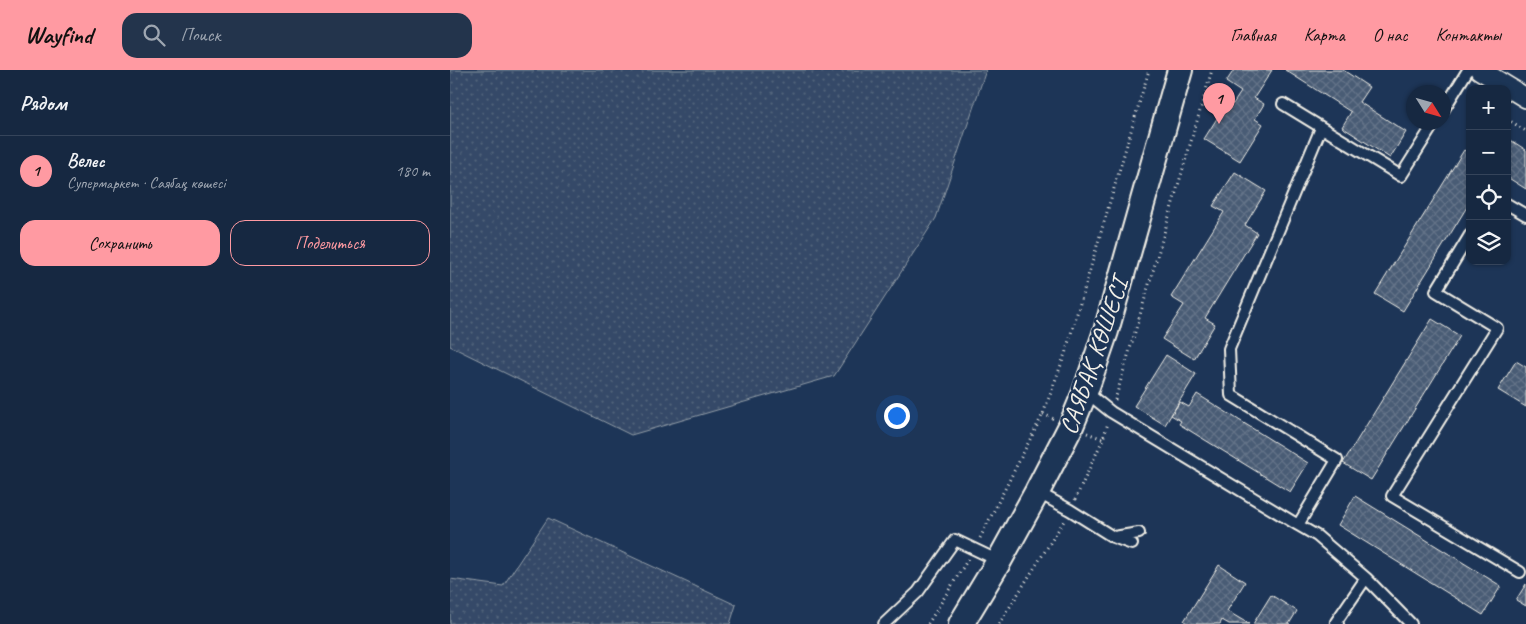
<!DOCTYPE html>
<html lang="ru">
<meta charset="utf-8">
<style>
body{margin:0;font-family:Caveat,sans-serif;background:#23344c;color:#f1f3f6}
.controls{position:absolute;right:15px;top:15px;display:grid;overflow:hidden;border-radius:10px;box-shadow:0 1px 4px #0004}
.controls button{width:45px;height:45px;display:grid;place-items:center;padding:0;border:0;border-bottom:1px solid #35445a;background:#162841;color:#f1f3f6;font:25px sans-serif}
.compass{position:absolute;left:956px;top:15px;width:45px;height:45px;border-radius:50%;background:#162841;box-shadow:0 1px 4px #0004;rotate:127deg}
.you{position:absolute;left:446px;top:345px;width:18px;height:18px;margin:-12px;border:4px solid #fff;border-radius:50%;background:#1a73e8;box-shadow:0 0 0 8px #1a73e833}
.badge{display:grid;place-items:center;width:32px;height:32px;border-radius:50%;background:#ff9aa2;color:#111;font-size:16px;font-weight:700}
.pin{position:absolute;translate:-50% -41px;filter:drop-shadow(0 1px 2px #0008)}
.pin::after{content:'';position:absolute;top:26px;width:18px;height:15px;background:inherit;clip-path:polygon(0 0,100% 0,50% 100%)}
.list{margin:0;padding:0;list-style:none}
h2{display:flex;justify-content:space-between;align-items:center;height:65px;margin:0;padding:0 20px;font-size:21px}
h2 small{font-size:16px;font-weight:400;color:#9ea6b1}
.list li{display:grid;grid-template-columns:32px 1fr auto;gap:15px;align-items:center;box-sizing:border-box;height:70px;padding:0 20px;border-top:1px solid #35445a}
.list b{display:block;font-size:19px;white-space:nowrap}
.list p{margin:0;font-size:16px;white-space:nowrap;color:#9ea6b1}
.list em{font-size:16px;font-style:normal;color:#9ea6b1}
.actions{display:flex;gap:10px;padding:15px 20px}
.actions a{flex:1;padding:11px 0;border:1px solid #ff9aa2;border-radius:15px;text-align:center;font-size:18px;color:#ff9aa2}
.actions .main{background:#ff9aa2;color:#111}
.icon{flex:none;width:28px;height:28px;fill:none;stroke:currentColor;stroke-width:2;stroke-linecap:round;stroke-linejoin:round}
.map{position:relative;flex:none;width:1076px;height:554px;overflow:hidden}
header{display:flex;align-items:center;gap:30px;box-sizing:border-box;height:70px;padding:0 25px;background:#ff9aa2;color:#111}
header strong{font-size:24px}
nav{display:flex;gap:28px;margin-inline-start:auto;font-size:18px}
.search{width:350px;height:45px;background:#23344c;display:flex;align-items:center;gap:12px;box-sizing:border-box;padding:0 18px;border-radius:15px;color:#9ea6b1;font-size:19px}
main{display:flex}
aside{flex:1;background:#162841}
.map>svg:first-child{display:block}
</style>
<header>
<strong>Wayfind</strong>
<div class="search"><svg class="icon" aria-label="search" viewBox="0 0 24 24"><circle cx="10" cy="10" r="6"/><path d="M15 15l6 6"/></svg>Поиск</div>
<nav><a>Главная</a><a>Карта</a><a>О нас</a><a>Контакты</a></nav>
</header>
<main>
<aside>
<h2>Рядом<small></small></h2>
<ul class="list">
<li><span class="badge">1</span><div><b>Велес</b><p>Супермаркет · Саябақ көшесі</p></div><em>180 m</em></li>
</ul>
<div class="actions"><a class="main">Сохранить</a><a>Поделиться</a></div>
</aside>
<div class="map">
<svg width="1076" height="554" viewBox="0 0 1076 554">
<defs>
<pattern id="grass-dots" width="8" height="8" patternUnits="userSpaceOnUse" patternTransform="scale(1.25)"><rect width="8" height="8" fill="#354a67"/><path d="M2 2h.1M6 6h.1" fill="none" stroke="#53657d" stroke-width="1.8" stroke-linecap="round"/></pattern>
<pattern id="building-cross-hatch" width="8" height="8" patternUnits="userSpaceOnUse" patternTransform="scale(1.25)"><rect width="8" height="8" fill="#485b74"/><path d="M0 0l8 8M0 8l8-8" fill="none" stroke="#637388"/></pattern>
</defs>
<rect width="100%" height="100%" fill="#1d3557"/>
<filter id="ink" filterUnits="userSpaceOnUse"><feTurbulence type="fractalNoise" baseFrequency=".02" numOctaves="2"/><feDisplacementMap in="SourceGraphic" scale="10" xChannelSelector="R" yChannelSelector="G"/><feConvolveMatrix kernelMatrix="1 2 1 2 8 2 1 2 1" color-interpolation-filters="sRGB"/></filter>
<g filter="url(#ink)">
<path fill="url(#grass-dots)" stroke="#949ea8" d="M0 0H536L486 148 384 306 181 365 0 276Z
M98 448 286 535 280 554H0V509L53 516Z"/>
<path fill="url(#building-cross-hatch)" stroke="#f4f1e8" d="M784 0H822L804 28 814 34 805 49 813 54 790 91 754 69 778 31 783 34 791 22 776 12Z
M835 0H893L919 17 909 32 956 62 940 88 892 57 901 42Z
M1059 69 1076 80V119L1057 107V72Z
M1014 80 1020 84V132L953 241 925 224Z
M785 102 816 121 795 155 807 163 755 248 765 254 744 289 712 269 734 235 721 227 774 142 763 136Z
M982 249 1010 266 921 410 893 393Z
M716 285 746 304 715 355 684 336Z
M1066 291 1076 297V337L1048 320Z
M747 324 858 393 840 422 729 354 731 351 721 345 730 332 739 337Z
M905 426 1051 516 1033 545 888 455Z
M769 495 795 512 777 541 799 554H779L772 550 770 554H739L734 551Z
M1076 514V536L1066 530Z
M821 525 847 541 839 554H803Z"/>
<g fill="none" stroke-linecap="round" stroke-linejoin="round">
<g stroke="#f4f1e8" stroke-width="14">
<path id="service" d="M833 34 951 106 985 52
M994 39 1018 0
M1057 134 1076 145
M1020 165 986 221 1047 258 942 426 1070 502
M636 322 661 342 848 455 887 390 781 325 779 279 871 58
M587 422 620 440 663 467 682 474
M848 455 867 466 916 508 886 552 888 554
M664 467 689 463
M916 508 961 554
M434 554 468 522 505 470 549 491"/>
</g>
<g stroke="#f4f1e8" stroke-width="22">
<path id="minor" d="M1030 0 1076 28"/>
</g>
<g stroke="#f4f1e8" stroke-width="28">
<path id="tertiary" d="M511 554 549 491 587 422 621 356 635 322 656 261 730 0"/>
</g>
<path stroke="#f4f1e8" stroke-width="3" stroke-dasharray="1 4" stroke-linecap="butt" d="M1057 49 1076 61
M665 330 762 0
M593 344 604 349
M637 363 653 369
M625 430 653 369 658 353
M530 468 593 344 615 284 699 0
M478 554 518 489
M549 554 614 451"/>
<use href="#service" stroke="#1d3557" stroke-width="10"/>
<use href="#minor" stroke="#1d3557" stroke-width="19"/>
<use href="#tertiary" stroke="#1d3557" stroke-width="24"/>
</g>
</g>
<g text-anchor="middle" stroke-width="5" stroke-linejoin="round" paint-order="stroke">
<g font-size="25" fill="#f4f1e8" stroke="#1d3557">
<text transform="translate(643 286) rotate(-71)" y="9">САЯБАҚ КӨШЕСІ</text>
</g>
</g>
</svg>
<div class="controls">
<button>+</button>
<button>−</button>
<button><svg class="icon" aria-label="locate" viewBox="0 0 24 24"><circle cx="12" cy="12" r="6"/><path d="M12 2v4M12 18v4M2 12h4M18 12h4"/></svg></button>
<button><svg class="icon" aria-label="layers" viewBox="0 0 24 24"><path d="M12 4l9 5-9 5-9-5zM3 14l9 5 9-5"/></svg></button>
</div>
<svg class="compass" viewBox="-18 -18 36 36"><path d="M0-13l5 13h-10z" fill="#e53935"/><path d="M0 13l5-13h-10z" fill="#9ea6b1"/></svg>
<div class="you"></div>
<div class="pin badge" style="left:769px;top:54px">1</div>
</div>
</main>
